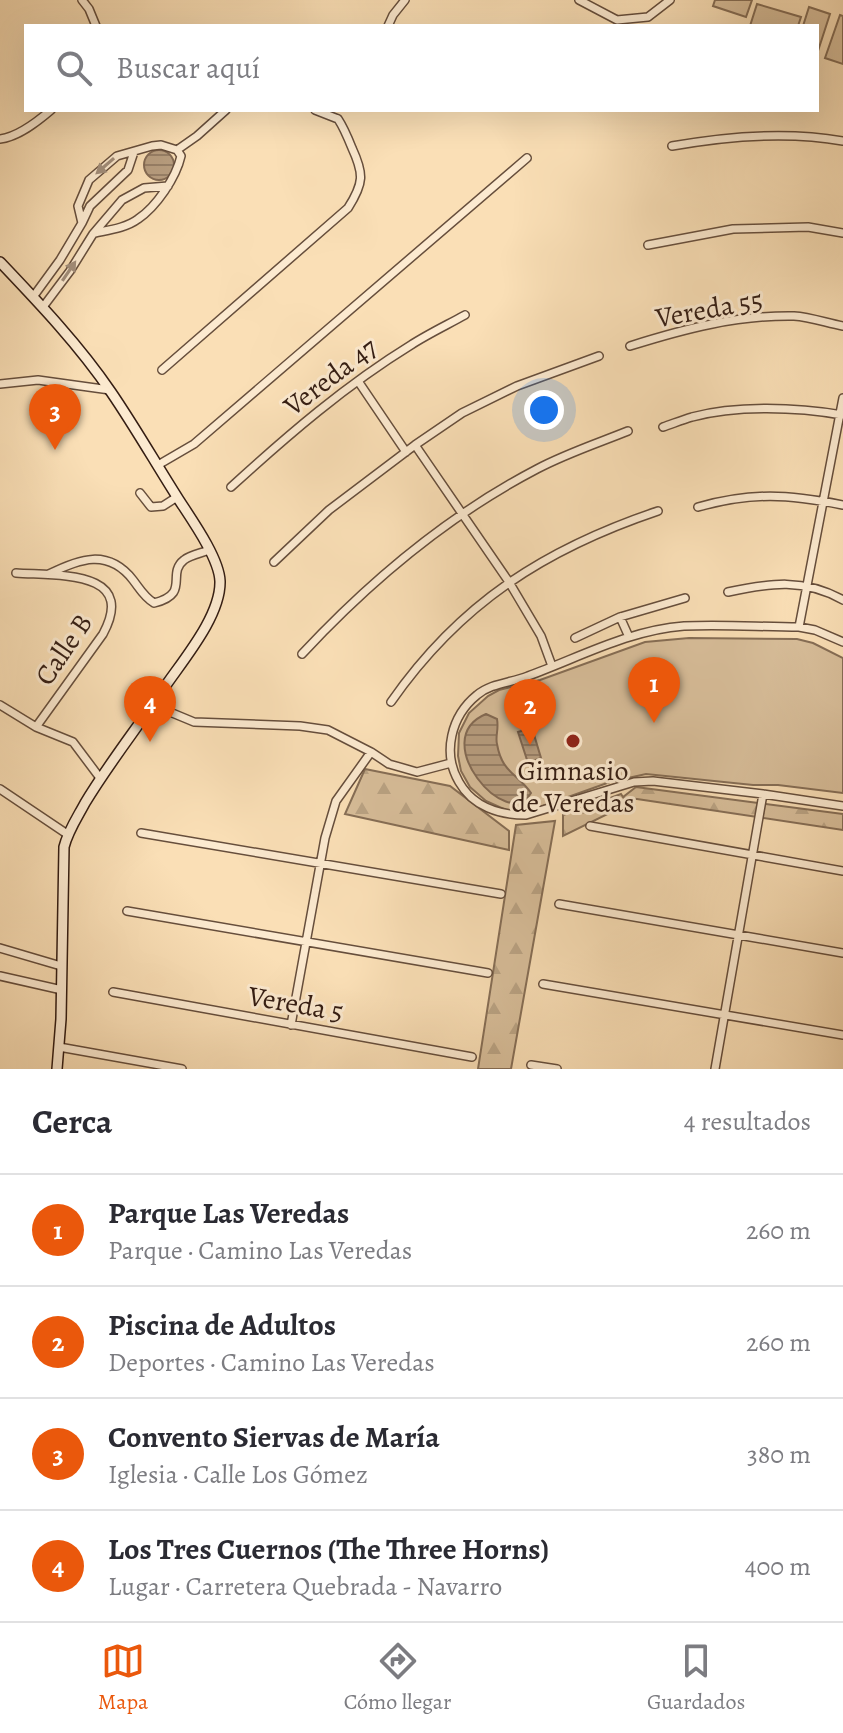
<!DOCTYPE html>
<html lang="es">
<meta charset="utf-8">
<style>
body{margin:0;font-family:Alegreya,serif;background:#f7f7f7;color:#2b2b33}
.you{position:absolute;left:544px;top:410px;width:28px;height:28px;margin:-20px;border:6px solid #fff;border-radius:50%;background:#1a73e8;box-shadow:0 0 0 12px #1a73e833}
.badge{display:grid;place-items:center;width:52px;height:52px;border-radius:50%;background:#ea580c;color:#fff;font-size:26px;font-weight:700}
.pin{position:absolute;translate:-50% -66px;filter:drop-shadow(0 2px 4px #0008)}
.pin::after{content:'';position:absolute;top:42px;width:28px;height:24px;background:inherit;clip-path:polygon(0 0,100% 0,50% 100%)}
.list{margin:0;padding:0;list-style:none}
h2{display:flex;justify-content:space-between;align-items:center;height:104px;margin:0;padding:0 32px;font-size:34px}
h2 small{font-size:26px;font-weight:400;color:#7c7c81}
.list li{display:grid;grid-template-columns:52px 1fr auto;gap:24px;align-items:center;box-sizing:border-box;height:112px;padding:0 32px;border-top:2px solid #e1e1e2}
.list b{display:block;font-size:30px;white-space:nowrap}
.list p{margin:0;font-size:26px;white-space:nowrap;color:#7c7c81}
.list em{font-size:26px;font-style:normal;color:#7c7c81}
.icon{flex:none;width:44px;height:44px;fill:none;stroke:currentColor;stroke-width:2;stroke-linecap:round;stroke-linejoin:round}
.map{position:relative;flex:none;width:843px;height:1069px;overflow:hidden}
.search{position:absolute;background:#fff;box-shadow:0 8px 32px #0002;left:24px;right:24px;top:24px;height:88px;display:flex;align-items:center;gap:20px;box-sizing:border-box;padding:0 28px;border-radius:0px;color:#7c7c81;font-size:30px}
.sheet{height:552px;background:#fff}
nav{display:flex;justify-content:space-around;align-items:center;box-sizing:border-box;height:112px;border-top:2px solid #e1e1e2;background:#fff;font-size:22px;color:#7c7c81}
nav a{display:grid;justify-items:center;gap:4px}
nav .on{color:#ea580c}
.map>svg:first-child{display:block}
</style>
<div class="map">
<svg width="843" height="1069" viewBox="0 0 843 1069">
<defs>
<pattern id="forest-firs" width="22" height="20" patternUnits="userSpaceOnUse" patternTransform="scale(2)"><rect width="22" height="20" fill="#d8be9a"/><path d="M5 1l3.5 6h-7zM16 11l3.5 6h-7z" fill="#baa384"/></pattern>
<pattern id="water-rules" width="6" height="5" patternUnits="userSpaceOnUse" patternTransform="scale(2)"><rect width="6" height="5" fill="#b79d7f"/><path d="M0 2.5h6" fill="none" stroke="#967f67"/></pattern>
</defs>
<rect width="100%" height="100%" fill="#fadfb6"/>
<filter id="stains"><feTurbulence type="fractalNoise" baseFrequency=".0025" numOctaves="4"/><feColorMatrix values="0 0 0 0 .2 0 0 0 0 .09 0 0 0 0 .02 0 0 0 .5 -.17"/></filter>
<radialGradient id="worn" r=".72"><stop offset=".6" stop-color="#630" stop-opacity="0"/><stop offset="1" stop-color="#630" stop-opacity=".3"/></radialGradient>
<path fill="url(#forest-firs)" stroke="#866e56" stroke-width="2" d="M365 769 450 786 509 831V850L345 814Z
M636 787 843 814V830L637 799 624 798 626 805 563 836V815L621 794 623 797Z
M555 821 511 1069H478L516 825Z"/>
<path fill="#d8be9a" stroke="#866e56" stroke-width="2" d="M715 0H752L746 17 713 6Z
M757 4 801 17 798 26H750Z
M809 7 830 14 817 54V26H803Z
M840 15 843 16V64L825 58Z
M689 638 797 639 813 643 843 658V793L778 785H753L646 774 610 782 529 811 506 810 486 801 470 787 461 771 458 756 459 733 469 713 488 696 499 690 540 680 645 642Z"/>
<path fill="url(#water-rules)" stroke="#836a54" stroke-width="2" d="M144 165a15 15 0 1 1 30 0a15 15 0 1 1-30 0Z
M486 714 497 719C499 730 495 736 497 744 502 773 517 773 531 793 508 834 426 739 486 714Z
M532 728 541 758 528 763 518 732Z"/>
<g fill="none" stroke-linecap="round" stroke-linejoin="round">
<g stroke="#664e3c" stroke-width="10">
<path id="street" d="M82 0 89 9 96 26
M579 0 617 20 648 17 670 0
M388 26 393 15 405 0
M315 110 338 119
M0 139C18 137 37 122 51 110
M672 146C728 136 787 131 843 141
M177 150 197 136 226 110
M82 223 90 206 128 170 134 152
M95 233C109 230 126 228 138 219 156 207 176 178 181 156L177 150
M648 245 733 229 808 227 843 233
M33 297 60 260 82 223 78 206 89 180 117 156 152 146 161 145 177 150
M43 307 70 271 93 234 122 200 144 188 168 186
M630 346C684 329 737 315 794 316 810 317 827 323 843 326
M162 370 348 208C364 183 364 174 352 148 348 138 344 128 338 119
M358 381 406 452
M0 384 38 380 110 390
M663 427C672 424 682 420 692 417 736 405 797 407 842 415
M415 445 509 582 541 636 552 666
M158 465 194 444 527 158
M231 487C288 435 346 385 411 345 428 334 447 325 465 315
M140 493 151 507 163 506 177 497
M698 507C752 492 788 494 843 505
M274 562 329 510 415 445 462 413 517 386 599 356
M16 573C56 576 138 569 103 634L36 727
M49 574C79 559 108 548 133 580 140 589 144 597 154 603 191 594 166 574 184 560 190 555 202 553 209 550
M728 592C770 583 804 578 843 600
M620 617 629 637
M799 627 843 398
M575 638 620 617 685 598
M843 642 815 630 799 627C761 627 722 624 684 626 629 630 578 658 528 676 511 683 491 683 477 695 451 716 442 753 459 782 473 807 500 815 526 815L634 782 653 781 763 794 843 806
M302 654C371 580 447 516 537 469 565 454 598 443 628 431
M391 702C460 603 545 549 658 511
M0 705 36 727 73 742 100 778
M153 705 194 722 300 726 328 730 371 752 389 764 417 772 451 763
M0 789 67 834
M590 826 843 871
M141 833 501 894
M559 904 843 953
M127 911 488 973
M0 948 61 966
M0 976 62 990
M543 984 843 1035
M113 992 472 1057
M291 1025 325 838 336 801 371 752
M59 1047 182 1069
M531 1065 557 1069
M715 1069 763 794"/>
</g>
<g stroke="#341d13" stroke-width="12">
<path id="secondary" d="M0 262C39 303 79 345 111 392 135 427 156 464 179 500 192 520 219 558 220 581 221 616 183 660 164 688 138 727 109 763 85 803 77 818 68 831 64 847L61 1019 57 1069"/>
</g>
<use href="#street" stroke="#fcead0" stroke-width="7"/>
<use href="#secondary" stroke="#fcead0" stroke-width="9"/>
</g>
<defs><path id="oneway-solid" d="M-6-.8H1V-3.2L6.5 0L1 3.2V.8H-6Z" transform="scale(2)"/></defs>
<g fill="#a28e7b">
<use href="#oneway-solid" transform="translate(105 166) rotate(139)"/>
<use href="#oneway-solid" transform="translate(69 271) rotate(-56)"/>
</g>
<circle fill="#8f2418" stroke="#fcead0" stroke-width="3" cx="573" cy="741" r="8"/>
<g text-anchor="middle" stroke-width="6" stroke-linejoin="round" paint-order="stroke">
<g font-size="28" fill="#341d13" stroke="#fcead0">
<text transform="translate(709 308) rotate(-10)" y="10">Vereda 55</text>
<text transform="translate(330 376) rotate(-37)" y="10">Vereda 47</text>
<text transform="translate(63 649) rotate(-56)" y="10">Calle B</text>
<text transform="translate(296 1003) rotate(10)" y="10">Vereda 5</text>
</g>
<g font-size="28" fill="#341d13" stroke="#fcead0">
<text x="573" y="780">Gimnasio<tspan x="573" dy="32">de Veredas</tspan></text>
</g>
</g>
<rect width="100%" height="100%" filter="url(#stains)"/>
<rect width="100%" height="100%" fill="url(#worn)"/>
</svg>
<div class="you"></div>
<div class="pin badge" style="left:654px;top:723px">1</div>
<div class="pin badge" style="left:530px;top:745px">2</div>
<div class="pin badge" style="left:55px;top:450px">3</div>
<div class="pin badge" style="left:150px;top:742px">4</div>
<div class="search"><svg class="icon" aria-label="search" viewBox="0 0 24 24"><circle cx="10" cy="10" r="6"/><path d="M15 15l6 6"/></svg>Buscar aquí</div>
</div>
<section class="sheet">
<h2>Cerca<small>4 resultados</small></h2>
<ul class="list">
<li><span class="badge">1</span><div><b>Parque Las Veredas</b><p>Parque · Camino Las Veredas</p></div><em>260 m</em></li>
<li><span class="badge">2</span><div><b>Piscina de Adultos</b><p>Deportes · Camino Las Veredas</p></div><em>260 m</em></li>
<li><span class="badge">3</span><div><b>Convento Siervas de María</b><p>Iglesia · Calle Los Gómez</p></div><em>380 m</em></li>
<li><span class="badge">4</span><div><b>Los Tres Cuernos (The Three Horns)</b><p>Lugar · Carretera Quebrada - Navarro</p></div><em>400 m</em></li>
</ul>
</section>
<nav>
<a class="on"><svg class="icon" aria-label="map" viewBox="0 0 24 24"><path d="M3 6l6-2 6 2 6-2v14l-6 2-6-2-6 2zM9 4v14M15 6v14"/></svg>Mapa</a>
<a><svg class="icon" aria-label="directions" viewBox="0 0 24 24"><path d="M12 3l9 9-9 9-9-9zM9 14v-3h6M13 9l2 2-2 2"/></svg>Cómo llegar</a>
<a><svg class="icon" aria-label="saved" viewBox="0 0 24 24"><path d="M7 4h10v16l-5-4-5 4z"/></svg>Guardados</a>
</nav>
